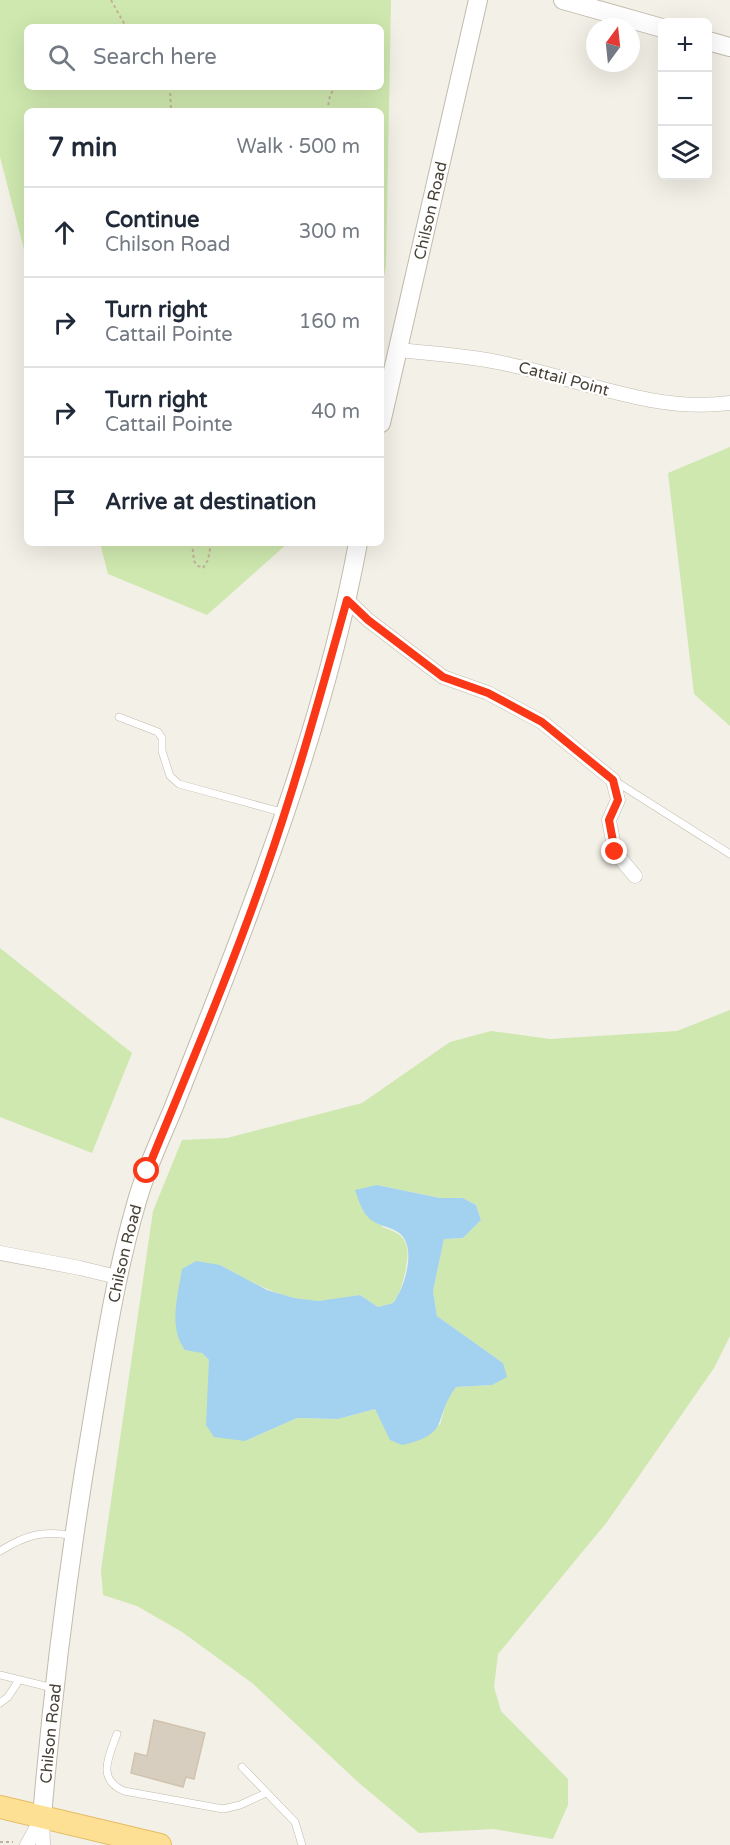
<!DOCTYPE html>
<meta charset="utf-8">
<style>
body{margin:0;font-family:"Varela Round",sans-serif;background:#f2f2f3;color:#1f2937}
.controls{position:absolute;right:18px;top:18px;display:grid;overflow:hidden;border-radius:9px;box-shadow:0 6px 24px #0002}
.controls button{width:54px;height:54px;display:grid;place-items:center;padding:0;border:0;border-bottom:2px solid #e0e1e3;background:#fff;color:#1f2937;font:30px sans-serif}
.compass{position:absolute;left:586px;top:18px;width:54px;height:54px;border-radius:50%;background:#fff;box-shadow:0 6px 24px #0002;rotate:15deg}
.stop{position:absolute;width:18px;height:18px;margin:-14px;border:4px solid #fa3817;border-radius:50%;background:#fff}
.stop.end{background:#fa3817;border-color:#fff;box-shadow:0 2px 6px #0008}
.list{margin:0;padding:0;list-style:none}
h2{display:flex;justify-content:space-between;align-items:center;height:78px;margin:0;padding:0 24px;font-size:26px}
h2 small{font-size:20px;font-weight:400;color:#747a83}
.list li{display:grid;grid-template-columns:39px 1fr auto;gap:18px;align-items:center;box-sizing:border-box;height:90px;padding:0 24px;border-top:2px solid #e0e1e3}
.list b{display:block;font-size:22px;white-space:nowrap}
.list p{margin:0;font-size:20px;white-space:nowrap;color:#747a83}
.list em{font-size:20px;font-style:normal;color:#747a83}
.icon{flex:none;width:33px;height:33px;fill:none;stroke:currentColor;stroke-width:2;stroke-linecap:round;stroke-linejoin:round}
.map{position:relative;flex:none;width:730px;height:1845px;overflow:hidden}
.search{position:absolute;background:#fff;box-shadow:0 6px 24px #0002;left:24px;top:24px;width:360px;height:66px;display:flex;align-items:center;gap:15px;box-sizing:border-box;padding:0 21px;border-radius:9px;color:#747a83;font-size:22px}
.panel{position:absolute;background:#fff;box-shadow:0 6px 24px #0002;left:24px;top:108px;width:360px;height:438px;border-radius:9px}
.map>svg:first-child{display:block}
</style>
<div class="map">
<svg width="730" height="1845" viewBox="0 0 730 1845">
<rect width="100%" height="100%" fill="#f3f0e7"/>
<path fill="#cfe8af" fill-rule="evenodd" d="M0 0H391L386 267 381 290V111H27V261L0 157ZM27 27H381V87H27Z
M730 447V726L694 694 668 473Z
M100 543H288L207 615 108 574Z
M0 948 132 1053 92 1153 0 1117Z
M730 1010V1336L714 1368 607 1522 498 1654 494 1687 501 1711 568 1779V1805L553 1839 493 1829 419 1833 359 1783 252 1683 182 1632 137 1606 103 1595 101 1570 153 1211 182 1140 227 1138 362 1103 450 1042 491 1031 550 1039 677 1031ZM377 1185 440 1198H463L476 1205 481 1220 463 1238 444 1239 433 1291 437 1316 503 1363 492 1385 456 1387 447 1399 440 1425 375 1409 338 1419 297 1418 245 1441 209 1383V1360L202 1353 220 1265C252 1282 281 1300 318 1301 332 1301 347 1297 360 1295L378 1307 393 1303C400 1293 402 1285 405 1273 410 1247 410 1235 382 1227Z"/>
<path fill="#a3d1f0" d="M377 1185 440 1198H463L476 1205 481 1220 463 1238 444 1239 433 1291 437 1316 503 1363 507 1377 492 1385 456 1387C432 1419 452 1434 402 1445L390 1440 375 1409 338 1419 297 1418 245 1441 214 1437 206 1425 209 1360 202 1353 185 1350C168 1327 178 1296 182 1269L196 1261 220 1265 267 1290 294 1298 319 1301 360 1295 378 1307 393 1303C405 1288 419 1242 396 1231 385 1225 376 1226 367 1216 361 1209 358 1198 355 1190Z"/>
<path fill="#d8cebf" stroke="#d0c3af" stroke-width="1.5" d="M154 1720 205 1733 194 1779 186 1777 183 1787 131 1773 135 1753 147 1756Z"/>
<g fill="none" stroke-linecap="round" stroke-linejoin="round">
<g stroke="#c2baac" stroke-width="8">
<path id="service" d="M119 717 158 732 162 738V751L170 776 179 784 285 813
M615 781 730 854
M0 1551C26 1535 43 1530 73 1536
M0 1675 53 1688
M0 1703 8 1697 19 1680
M117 1734C109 1756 96 1779 124 1791L223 1809 240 1805 266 1793
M242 1767 295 1822 302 1845"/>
</g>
<g stroke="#c2baac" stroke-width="15">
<path id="minor" d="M398 350C435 354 474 356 511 365 582 380 656 413 730 403
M347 600 368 620 443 677 488 693 542 722 613 780 618 800 609 820 615 852 635 876
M0 1253 80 1268 117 1277
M42 1817 43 1845
M27 1845 42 1817"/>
</g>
<g stroke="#c2baac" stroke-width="20">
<g id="tertiary">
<path d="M563 0 662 28"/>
<path d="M708 41 730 47"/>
<path id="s1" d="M381 423 478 0"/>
<path id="s2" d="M42 1817C53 1685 70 1553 92 1423 104 1351 115 1278 135 1208 144 1174 159 1142 173 1109 186 1076 199 1043 212 1010 271 859 328 704 358 543"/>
</g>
</g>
<g stroke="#e4bd64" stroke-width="24">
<path id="primary" d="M0 1807 160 1845"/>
</g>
<path stroke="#c1b39b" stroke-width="2" stroke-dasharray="3 3" stroke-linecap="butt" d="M111 0 126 27
M170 87 171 111
M327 111 330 96 334 88
M192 543 194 561 198 566 203 568 208 560 211 543
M0 1842H13"/>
<use href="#service" stroke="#fff" stroke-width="7"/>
<use href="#minor" stroke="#fff" stroke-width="14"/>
<use href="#tertiary" stroke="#fff" stroke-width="18"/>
<use href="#primary" stroke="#fee095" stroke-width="22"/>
</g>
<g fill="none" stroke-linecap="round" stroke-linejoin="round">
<path stroke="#fa3817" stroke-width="8" d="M147 1171C187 1073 229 975 264 875 296 784 321 692 347 600L368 620 443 677 488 693 542 722 613 780 618 800 609 820 615 852"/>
</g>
<g text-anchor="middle" stroke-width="4.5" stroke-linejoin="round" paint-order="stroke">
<g font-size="16" fill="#474036" stroke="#fff">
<text dy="6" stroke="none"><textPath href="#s1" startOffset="218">Chilson Road</textPath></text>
<text transform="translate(564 378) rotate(15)" y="6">Cattail Point</text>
<text dy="6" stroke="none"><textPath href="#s2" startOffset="570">Chilson Road</textPath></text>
<text dy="6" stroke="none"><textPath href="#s2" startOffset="84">Chilson Road</textPath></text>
</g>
</g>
</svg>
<div class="controls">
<button>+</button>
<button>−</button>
<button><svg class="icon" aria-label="layers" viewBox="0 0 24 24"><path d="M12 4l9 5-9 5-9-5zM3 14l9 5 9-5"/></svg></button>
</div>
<svg class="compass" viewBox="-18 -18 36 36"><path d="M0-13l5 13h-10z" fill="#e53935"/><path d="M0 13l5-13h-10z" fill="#747a83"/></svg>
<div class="stop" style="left:147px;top:1171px"></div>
<div class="stop end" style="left:615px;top:852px"></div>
<div class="search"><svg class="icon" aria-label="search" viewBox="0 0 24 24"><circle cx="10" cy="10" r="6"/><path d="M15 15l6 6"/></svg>Search here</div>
<section class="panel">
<h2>7 min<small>Walk · 500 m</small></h2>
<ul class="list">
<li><svg class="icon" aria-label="ahead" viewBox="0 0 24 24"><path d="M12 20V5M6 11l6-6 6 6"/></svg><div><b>Continue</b><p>Chilson Road</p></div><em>300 m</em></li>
<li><svg class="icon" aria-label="right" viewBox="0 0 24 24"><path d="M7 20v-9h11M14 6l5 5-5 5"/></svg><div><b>Turn right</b><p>Cattail Pointe</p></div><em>160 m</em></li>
<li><svg class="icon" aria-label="right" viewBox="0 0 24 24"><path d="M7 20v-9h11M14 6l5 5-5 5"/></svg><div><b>Turn right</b><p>Cattail Pointe</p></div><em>40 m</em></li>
<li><svg class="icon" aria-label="arrive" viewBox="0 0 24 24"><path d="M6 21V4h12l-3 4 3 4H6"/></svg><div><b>Arrive at destination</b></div></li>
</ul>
</section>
</div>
